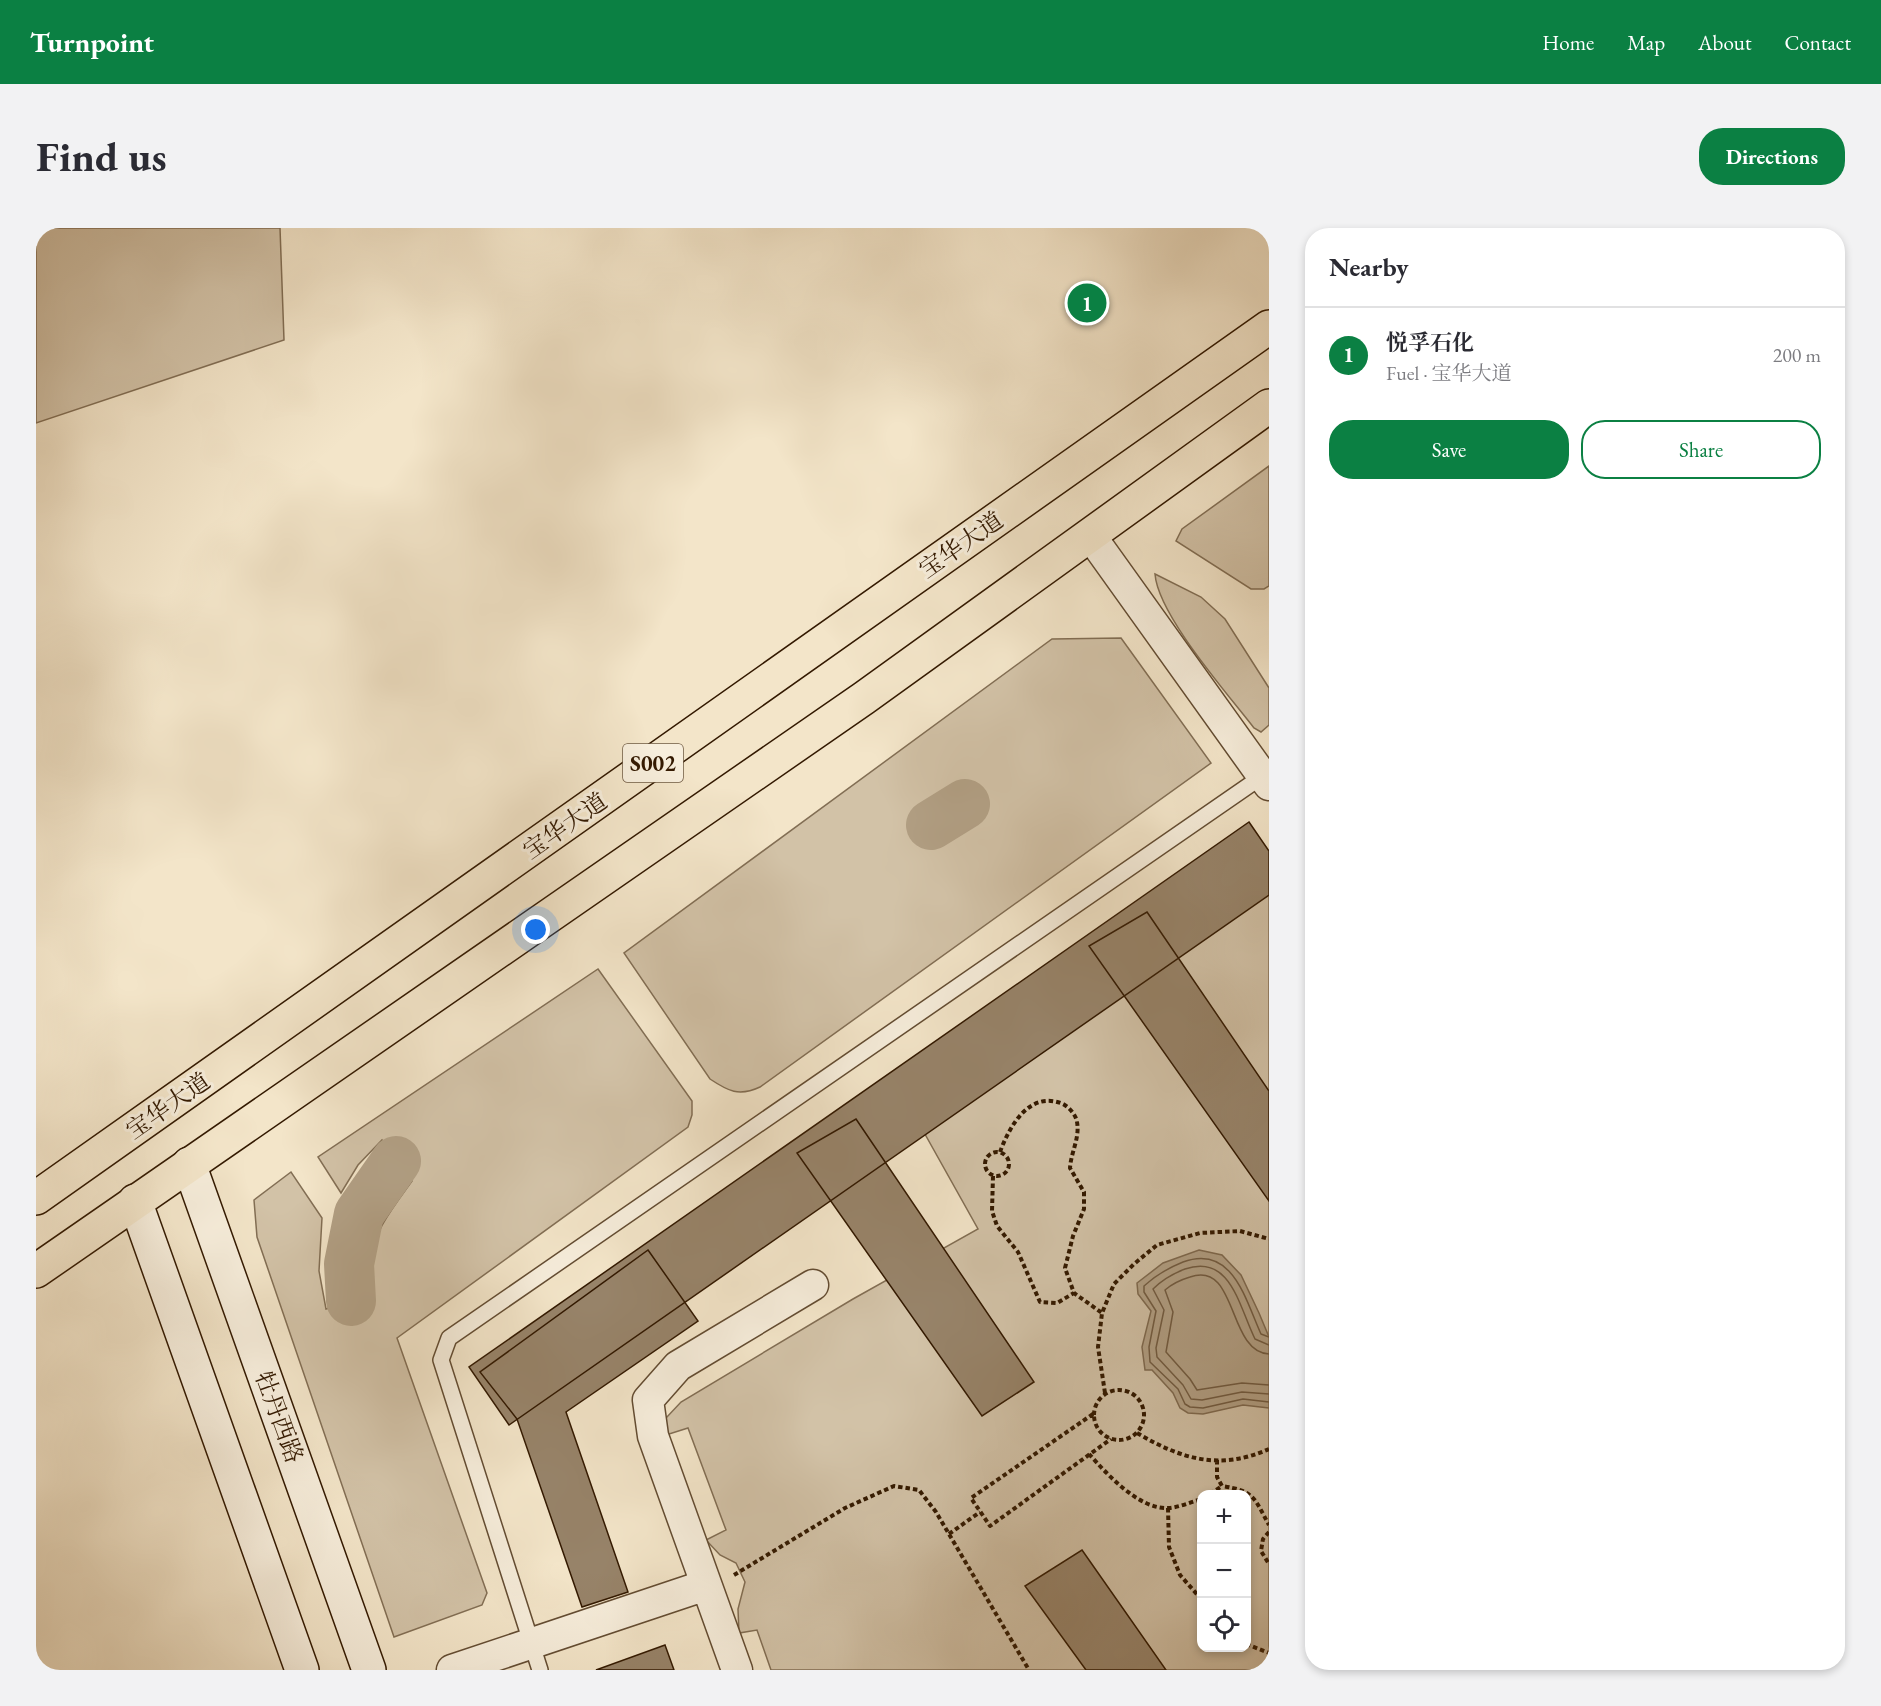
<!DOCTYPE html>
<meta charset="utf-8">
<style>
body{margin:0;font-family:"EB Garamond","Noto Serif SC",serif;background:#f2f2f3;color:#2b2b33}
.controls{position:absolute;right:18px;bottom:18px;display:grid;overflow:hidden;border-radius:12px;box-shadow:0 3px 9px #0003}
.controls button{width:54px;height:54px;display:grid;place-items:center;padding:0;border:0;border-bottom:2px solid #e1e1e2;background:#fff;color:#2b2b33;font:30px sans-serif}
.you{position:absolute;left:500px;top:702px;width:21px;height:21px;margin:-15px;border:4px solid #fff;border-radius:50%;background:#1a73e8;box-shadow:0 0 0 9px #1a73e833}
.badge{display:grid;place-items:center;width:39px;height:39px;border-radius:50%;background:#0b8043;color:#fff;font-size:20px;font-weight:700}
.pin{position:absolute;translate:-50% -50%;border:3px solid #fff;box-shadow:0 2px 6px #0006}
.list{margin:0;padding:0;list-style:none}
h2{display:flex;justify-content:space-between;align-items:center;height:78px;margin:0;padding:0 24px;font-size:26px}
h2 small{font-size:20px;font-weight:400;color:#7c7c81}
.list li{display:grid;grid-template-columns:39px 1fr auto;gap:18px;align-items:center;box-sizing:border-box;height:96px;padding:0 24px;border-top:2px solid #e1e1e2}
.list b{display:block;font-size:22px;white-space:nowrap}
.list p{margin:0;font-size:20px;white-space:nowrap;color:#7c7c81}
.list em{font-size:20px;font-style:normal;color:#7c7c81}
.actions{display:flex;gap:12px;padding:18px 24px}
.actions a{flex:1;padding:14px 0;border:2px solid #0b8043;border-radius:24px;text-align:center;font-size:21px;color:#0b8043}
.actions .main{background:#0b8043;color:#fff}
.icon{flex:none;width:33px;height:33px;fill:none;stroke:currentColor;stroke-width:2;stroke-linecap:round;stroke-linejoin:round}
.map{position:relative;flex:none;width:1233px;height:1442px;overflow:hidden;border-radius:24px}
header{display:flex;align-items:center;gap:36px;box-sizing:border-box;height:84px;padding:0 30px;background:#0b8043;color:#fff}
header strong{font-size:28px}
nav{display:flex;gap:33px;margin-inline-start:auto;font-size:21px}
.intro{display:flex;align-items:center;justify-content:space-between;box-sizing:border-box;height:144px;padding:0 36px}
h1{margin:0;font-size:42px}
.button{padding:15px 27px;border-radius:24px;background:#0b8043;color:#fff;font-size:21px;font-weight:700}
main{display:flex;gap:36px;padding:0 36px}
aside{flex:1;background:#fff;border-radius:24px;box-shadow:0 3px 9px #0003}
.map>svg:first-child{display:block}
</style>
<header>
<strong>Turnpoint</strong>
<nav><a>Home</a><a>Map</a><a>About</a><a>Contact</a></nav>
</header>
<div class="intro"><h1>Find us</h1><a class="button">Directions</a></div>
<main>
<div class="map">
<svg width="1233" height="1442" viewBox="0 0 1233 1442">
<rect width="100%" height="100%" fill="#f3e5c9"/>
<filter id="stains"><feTurbulence type="fractalNoise" baseFrequency=".00333" numOctaves="4"/><feColorMatrix values="0 0 0 0 .2 0 0 0 0 .09 0 0 0 0 .02 0 0 0 .5 -.17"/></filter>
<radialGradient id="worn" r=".72"><stop offset=".6" stop-color="#630" stop-opacity="0"/><stop offset="1" stop-color="#630" stop-opacity=".3"/></radialGradient>
<path fill="#d2c2a7" stroke="#826e54" stroke-width="1.5" fill-rule="evenodd" d="M0 0H244L248 112 0 195Z
M1233 238V358L1228 361H1215L1140 313 1146 301Z
M1119 346 1165 369 1189 391 1233 460V497L1225 504 1218 500C1191 465 1122 387 1119 346Z
M1085 410 1175 535 724 859C703 869 692 863 674 851L588 725 1016 411Z
M1233 660V1442H735L721 1402 703 1405 702 1381 709 1354 700 1335 684 1327 670 1312 690 1302 652 1200 630 1207V1190L645 1174 817 1071 942 1001 885 899ZM1166 1266H1210V1420H1166Z
M562 741 656 873V887L652 899 361 1110 451 1365 446 1377 358 1409 221 1009 218 972 255 944 286 990 283 1043 290 1081 335 1067C334 1058 331 1047 332 1038 336 1005 358 978 376 953L346 912 322 937 305 965 282 929Z"/>
<path fill="#b2a085" stroke="#7f6a50" stroke-width="1.5" d="M1163 1022 1186 1027 1205 1047 1223 1085 1233 1109V1180L1207 1177 1167 1186 1152 1185 1144 1180 1137 1165 1116 1142H1109L1106 1119 1115 1083 1102 1066 1101 1055 1127 1035Z"/>
<g fill="none" stroke-linecap="round" stroke-linejoin="round">
<path stroke="#725c42" stroke-width="1.5" d="M1233 1109 1225 1106C1209 1071 1197 1016 1147 1034 1132 1040 1120 1047 1108 1058V1064L1120 1083 1113 1119 1114 1134 1142 1161 1149 1176 1154 1179 1167 1180 1207 1171 1233 1174
M1233 1117 1219 1111C1203 1079 1195 1025 1149 1041 1136 1046 1127 1051 1117 1061L1128 1082 1120 1120 1121 1129 1147 1157 1155 1171 1166 1172 1206 1164 1233 1166
M1233 1126C1191 1124 1202 1032 1154 1049 1144 1052 1137 1055 1129 1062L1137 1084 1130 1124 1154 1151 1161 1162 1206 1155 1233 1157"/>
<path stroke="#b2a085" stroke-width="50" d="M895 597 929 576
M315 1073 313 1036 323 986 360 933"/>
</g>
<path fill="#978369" stroke="#331900" stroke-width="1.5" d="M1213 594 1233 623V667L473 1197 433 1139Z
M1111 684 1233 863V973L1053 718Z
M820 891 998 1154 946 1188 761 925Z
M612 1022 662 1093 530 1184 592 1364 546 1379 481 1191 444 1144Z
M1046 1322 1130 1442H1050L989 1358Z
M629 1417 638 1442H560Z"/>
<g fill="none" stroke-linecap="round" stroke-linejoin="round">
<g stroke="#634c32" stroke-width="18">
<path id="lane" d="M504 1442 405 1132 413 1110 1231 545"/>
</g>
<g stroke="#634c32" stroke-width="33">
<path id="street" d="M1054 307 1233 557
M416 1442 670 1357
M701 1442 617 1208 612 1172 642 1138 777 1057"/>
</g>
<g stroke="#331900" stroke-width="36">
<path id="secondary" d="M153 936 333 1442
M99 973 266 1442"/>
</g>
<g stroke="#331900" stroke-width="36">
<path id="primary" d="M0 970 1233 99
M0 1043 828 470 1233 178"/>
</g>
<path stroke="#331900" stroke-width="4" stroke-dasharray="4.5 3" stroke-linecap="butt" d="M949 936a12 12 0 1 1 24 0a12 12 0 1 1-24 0Z
M964 924C974 897 994 862 1027 876 1033 879 1040 887 1041 894 1044 910 1035 924 1034 940L1048 964V981L1037 1008 1029 1040 1038 1065 1066 1085
M957 948 956 983 961 998 982 1024 1004 1074 1021 1075 1038 1065
M1058 1187a25 25 0 1 1 50 0a25 25 0 1 1-50 0Z
M1069 1165 1062 1119 1066 1085 1078 1056 1098 1036 1121 1017 1164 1005 1204 1003 1233 1011
M1057 1186 935 1270 954 1298 1075 1211
M1101 1205C1145 1231 1184 1243 1233 1221
M1053 1226C1071 1246 1103 1282 1133 1280 1144 1279 1155 1274 1166 1271
M1181 1232V1249L1186 1258C1219 1263 1218 1270 1233 1297
M1174 1266 1186 1258
M1132 1280 1133 1319 1144 1347 1166 1372
M1233 1304 1227 1311 1225 1323 1233 1336
M913 1306 944 1284
M698 1347 809 1280 858 1258 883 1262 900 1284 993 1442
M1210 1416 1233 1425"/>
<use href="#lane" stroke="#f7eedc" stroke-width="15"/>
<use href="#street" stroke="#f7eedc" stroke-width="30"/>
<use href="#secondary" stroke="#f7eedc" stroke-width="33"/>
<use href="#primary" stroke="#f3e5c9" stroke-width="33"/>
</g>
<g text-anchor="middle" stroke-width="6" stroke-linejoin="round" paint-order="stroke">
<rect fill="#f7eedc" stroke="#6e5942" stroke-width="1.5" x="587" y="516" width="60" height="38" rx="4.5"/>
<g font-size="22" font-weight="bold" fill="#331900">
<text x="617" y="543">S002</text>
</g>
<g font-size="24" fill="#331900" stroke="#f7eedc">
<text transform="translate(925 317) rotate(-35)" y="8">宝华大道</text>
<text transform="translate(529 598) rotate(-35)" y="8">宝华大道</text>
<text transform="translate(132 878) rotate(-35)" y="8">宝华大道</text>
<text transform="translate(243 1189) rotate(70)" y="8">牡丹西路</text>
</g>
</g>
<rect width="100%" height="100%" filter="url(#stains)"/>
<rect width="100%" height="100%" fill="url(#worn)"/>
</svg>
<div class="controls">
<button>+</button>
<button>−</button>
<button><svg class="icon" aria-label="locate" viewBox="0 0 24 24"><circle cx="12" cy="12" r="6"/><path d="M12 2v4M12 18v4M2 12h4M18 12h4"/></svg></button>
</div>
<div class="you"></div>
<div class="pin badge" style="left:1051px;top:75px">1</div>
</div>
<aside>
<h2>Nearby<small></small></h2>
<ul class="list">
<li><span class="badge">1</span><div><b>悦孚石化</b><p>Fuel · 宝华大道</p></div><em>200 m</em></li>
</ul>
<div class="actions"><a class="main">Save</a><a>Share</a></div>
</aside>
</main>
